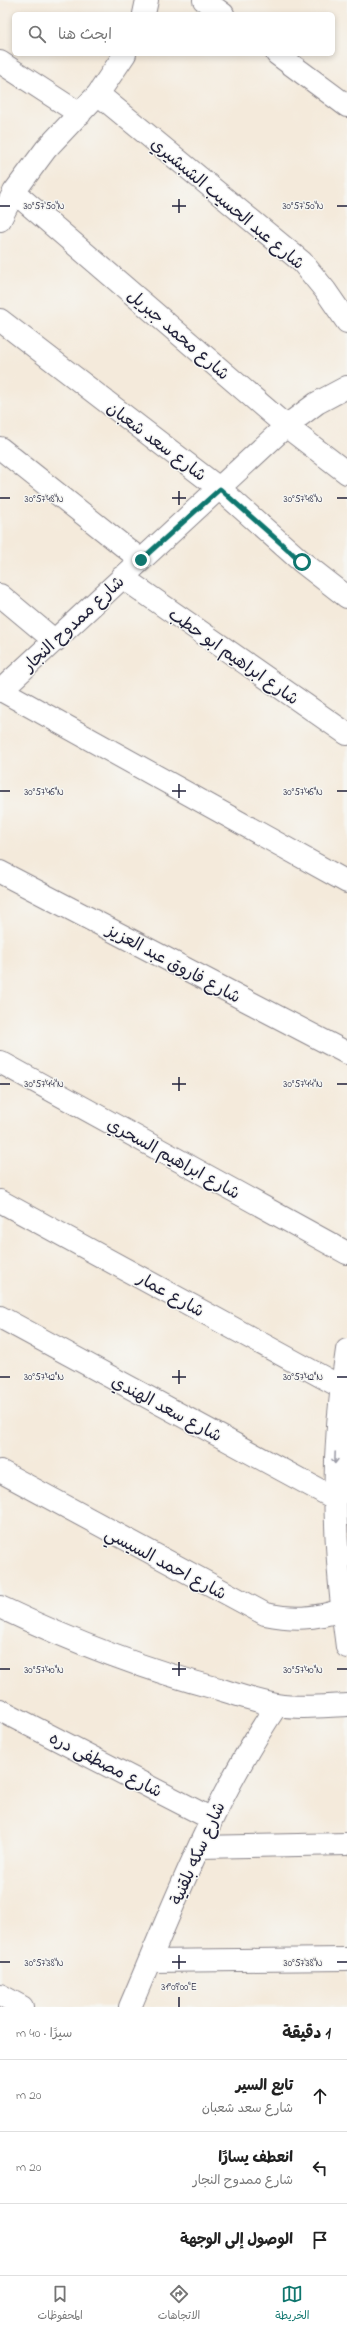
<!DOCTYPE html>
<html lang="ar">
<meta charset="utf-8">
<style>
body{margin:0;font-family:"Indie Flower","Playpen Sans Arabic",sans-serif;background:#f2f2f2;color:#222;direction:rtl}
.stop{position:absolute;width:12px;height:12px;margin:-9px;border:3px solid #0f766e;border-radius:50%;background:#fff}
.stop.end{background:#0f766e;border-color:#fff;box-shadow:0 1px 4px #0008}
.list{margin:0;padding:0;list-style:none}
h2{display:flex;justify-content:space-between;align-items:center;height:52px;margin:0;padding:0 16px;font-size:17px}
h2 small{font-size:13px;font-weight:400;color:#767676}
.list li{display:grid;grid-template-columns:26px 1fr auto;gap:12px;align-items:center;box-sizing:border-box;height:72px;padding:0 16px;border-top:1px solid #e0e0e0}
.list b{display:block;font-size:15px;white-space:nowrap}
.list p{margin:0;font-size:13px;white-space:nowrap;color:#767676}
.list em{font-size:13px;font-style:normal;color:#767676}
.icon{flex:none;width:22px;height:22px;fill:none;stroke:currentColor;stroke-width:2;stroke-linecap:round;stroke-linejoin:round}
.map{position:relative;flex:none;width:347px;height:2007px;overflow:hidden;direction:ltr}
.search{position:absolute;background:#fff;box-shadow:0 2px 6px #0003;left:12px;right:12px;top:12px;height:44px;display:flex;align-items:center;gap:10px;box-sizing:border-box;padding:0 14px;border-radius:6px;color:#767676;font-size:15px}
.sheet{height:268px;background:#fff}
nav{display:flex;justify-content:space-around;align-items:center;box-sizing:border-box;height:56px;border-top:1px solid #e0e0e0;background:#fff;font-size:11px;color:#767676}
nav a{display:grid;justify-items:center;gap:2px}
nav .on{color:#0f766e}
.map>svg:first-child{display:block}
</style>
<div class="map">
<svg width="347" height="2007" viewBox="0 0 347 2007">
<rect width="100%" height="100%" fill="#f6f6f2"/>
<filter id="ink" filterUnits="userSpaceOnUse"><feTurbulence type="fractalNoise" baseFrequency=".025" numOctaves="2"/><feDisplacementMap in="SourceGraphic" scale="8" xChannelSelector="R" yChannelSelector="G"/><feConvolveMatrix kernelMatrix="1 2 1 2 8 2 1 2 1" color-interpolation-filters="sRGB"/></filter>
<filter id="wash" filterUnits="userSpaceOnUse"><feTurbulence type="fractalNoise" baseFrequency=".012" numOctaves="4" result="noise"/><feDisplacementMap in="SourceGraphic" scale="16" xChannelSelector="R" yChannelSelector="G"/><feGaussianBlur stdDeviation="0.9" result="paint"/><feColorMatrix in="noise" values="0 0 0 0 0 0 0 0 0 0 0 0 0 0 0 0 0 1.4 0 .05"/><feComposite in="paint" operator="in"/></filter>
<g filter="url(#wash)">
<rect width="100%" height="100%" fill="#f4eadb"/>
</g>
<g filter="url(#ink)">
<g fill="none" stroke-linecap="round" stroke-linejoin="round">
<g stroke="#8b868b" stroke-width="24">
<path id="street" d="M204 0 223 14
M144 14 147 0
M277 54 347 106
M0 62 80 114
M98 94 302 262 325 290 347 322
M14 192 286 426 347 473
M0 220 14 192 46 149 98 94 125 54
M0 320 220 489 302 562 347 597
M0 448 141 560
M122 577 347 734
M0 595 55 641
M1 690 347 882
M0 691 286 426 317 403 347 387
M0 872 347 1053
M0 1062 347 1253
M0 1201 341 1387
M0 1317 334 1498
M0 1471 265 1614C295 1620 313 1619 342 1610
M0 1607C71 1641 143 1669 219 1689 238 1695 258 1702 277 1705 300 1709 324 1706 347 1705
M0 1710 212 1819
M199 1847 347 1844
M150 1961 347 1959
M0 1995 22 2007
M130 2007C174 1904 214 1798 277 1705"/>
</g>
<g stroke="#8b868b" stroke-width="24">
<path id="secondary" d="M347 1350C330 1455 333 1542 347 1647"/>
</g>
<use href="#street" stroke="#fff" stroke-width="22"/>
<use href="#secondary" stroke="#fff" stroke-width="22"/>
</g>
<defs><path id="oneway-shaft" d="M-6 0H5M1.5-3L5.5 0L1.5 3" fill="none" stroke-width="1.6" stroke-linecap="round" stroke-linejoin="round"/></defs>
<use stroke="#9c9ca7" href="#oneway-shaft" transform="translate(335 1458) rotate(92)"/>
</g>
<g fill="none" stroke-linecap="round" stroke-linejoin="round" filter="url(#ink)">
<path stroke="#0f766e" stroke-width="5" d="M141 560 220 489 302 562"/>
</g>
<path fill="none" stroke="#22223b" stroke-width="1.5" d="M179 199V213M0 206H10M172 206H186M337 206H347M179 491V505M0 498H10M172 498H186M337 498H347M179 784V798M0 791H10M172 791H186M337 791H347M179 1077V1091M0 1084H10M172 1084H186M337 1084H347M179 1370V1384M0 1377H10M172 1377H186M337 1377H347M179 1662V1676M0 1669H10M172 1669H186M337 1669H347M179 1955V1969M0 1962H10M172 1962H186M337 1962H347M179 1997V2007"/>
<g text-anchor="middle" stroke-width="3" stroke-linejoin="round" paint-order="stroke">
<g font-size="17" fill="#22223b" stroke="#f6f6f2">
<text transform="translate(228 203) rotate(40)" y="6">شارع عبد الحسيب الشبشيري</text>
<text transform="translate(179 334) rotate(41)" y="6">شارع محمد جبريل</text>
<text transform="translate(157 441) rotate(37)" y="6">شارع سعد شعبان</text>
<text transform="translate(73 623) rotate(-43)" y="6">شارع ممدوح النجار</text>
<text transform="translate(234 656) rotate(35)" y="6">شارع ابراهيم ابو حطب</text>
<text transform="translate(174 963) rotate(28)" y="6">شارع فاروق عبد العزيز</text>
<text transform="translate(174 1158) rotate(29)" y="6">شارع ابراهيم السحري</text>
<text transform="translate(171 1294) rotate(29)" y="6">شارع عمار</text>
<text transform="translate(167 1408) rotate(28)" y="6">شارع سعد الهندي</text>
<text transform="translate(166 1563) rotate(28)" y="6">شارع احمد السيسي</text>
<text transform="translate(106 1764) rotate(27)" y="6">شارع مصطفى دره</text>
<text transform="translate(197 1853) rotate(-66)" y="6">شارع سكه بلقنية</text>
</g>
</g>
<g font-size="10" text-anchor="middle" fill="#22223b" stroke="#f6f6f2" stroke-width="3" stroke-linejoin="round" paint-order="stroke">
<text x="44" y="209">30°57'50"N</text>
<text x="303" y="209">30°57'50"N</text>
<text x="44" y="502">30°57'48"N</text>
<text x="303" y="502">30°57'48"N</text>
<text x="44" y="795">30°57'46"N</text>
<text x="303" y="795">30°57'46"N</text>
<text x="44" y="1087">30°57'44"N</text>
<text x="303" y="1087">30°57'44"N</text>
<text x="44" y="1380">30°57'42"N</text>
<text x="303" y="1380">30°57'42"N</text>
<text x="44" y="1673">30°57'40"N</text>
<text x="303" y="1673">30°57'40"N</text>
<text x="44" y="1966">30°57'38"N</text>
<text x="303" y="1966">30°57'38"N</text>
<text x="179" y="1990">31°09'00"E</text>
</g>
</svg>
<div class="stop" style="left:302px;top:562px"></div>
<div class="stop end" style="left:141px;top:560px"></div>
<div class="search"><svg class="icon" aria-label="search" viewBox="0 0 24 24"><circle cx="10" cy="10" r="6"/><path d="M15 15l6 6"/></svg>ابحث هنا</div>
</div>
<section class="sheet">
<h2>1 دقيقة<small>سيرًا · 40 m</small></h2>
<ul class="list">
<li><svg class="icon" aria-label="ahead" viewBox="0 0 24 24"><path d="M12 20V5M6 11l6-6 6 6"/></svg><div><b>تابع السير</b><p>شارع سعد شعبان</p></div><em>20 m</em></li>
<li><svg class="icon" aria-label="left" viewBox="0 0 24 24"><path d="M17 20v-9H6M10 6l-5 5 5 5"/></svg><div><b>انعطف يسارًا</b><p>شارع ممدوح النجار</p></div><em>20 m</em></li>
<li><svg class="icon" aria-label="arrive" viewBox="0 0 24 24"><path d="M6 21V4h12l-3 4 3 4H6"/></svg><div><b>الوصول إلى الوجهة</b></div></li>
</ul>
</section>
<nav>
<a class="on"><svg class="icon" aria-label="map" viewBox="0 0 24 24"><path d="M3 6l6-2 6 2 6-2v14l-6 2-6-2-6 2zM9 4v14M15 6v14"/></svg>الخريطة</a>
<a><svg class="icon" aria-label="directions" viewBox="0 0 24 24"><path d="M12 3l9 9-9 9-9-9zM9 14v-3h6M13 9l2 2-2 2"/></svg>الاتجاهات</a>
<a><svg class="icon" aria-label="saved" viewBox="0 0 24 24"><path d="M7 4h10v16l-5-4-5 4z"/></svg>المحفوظات</a>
</nav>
